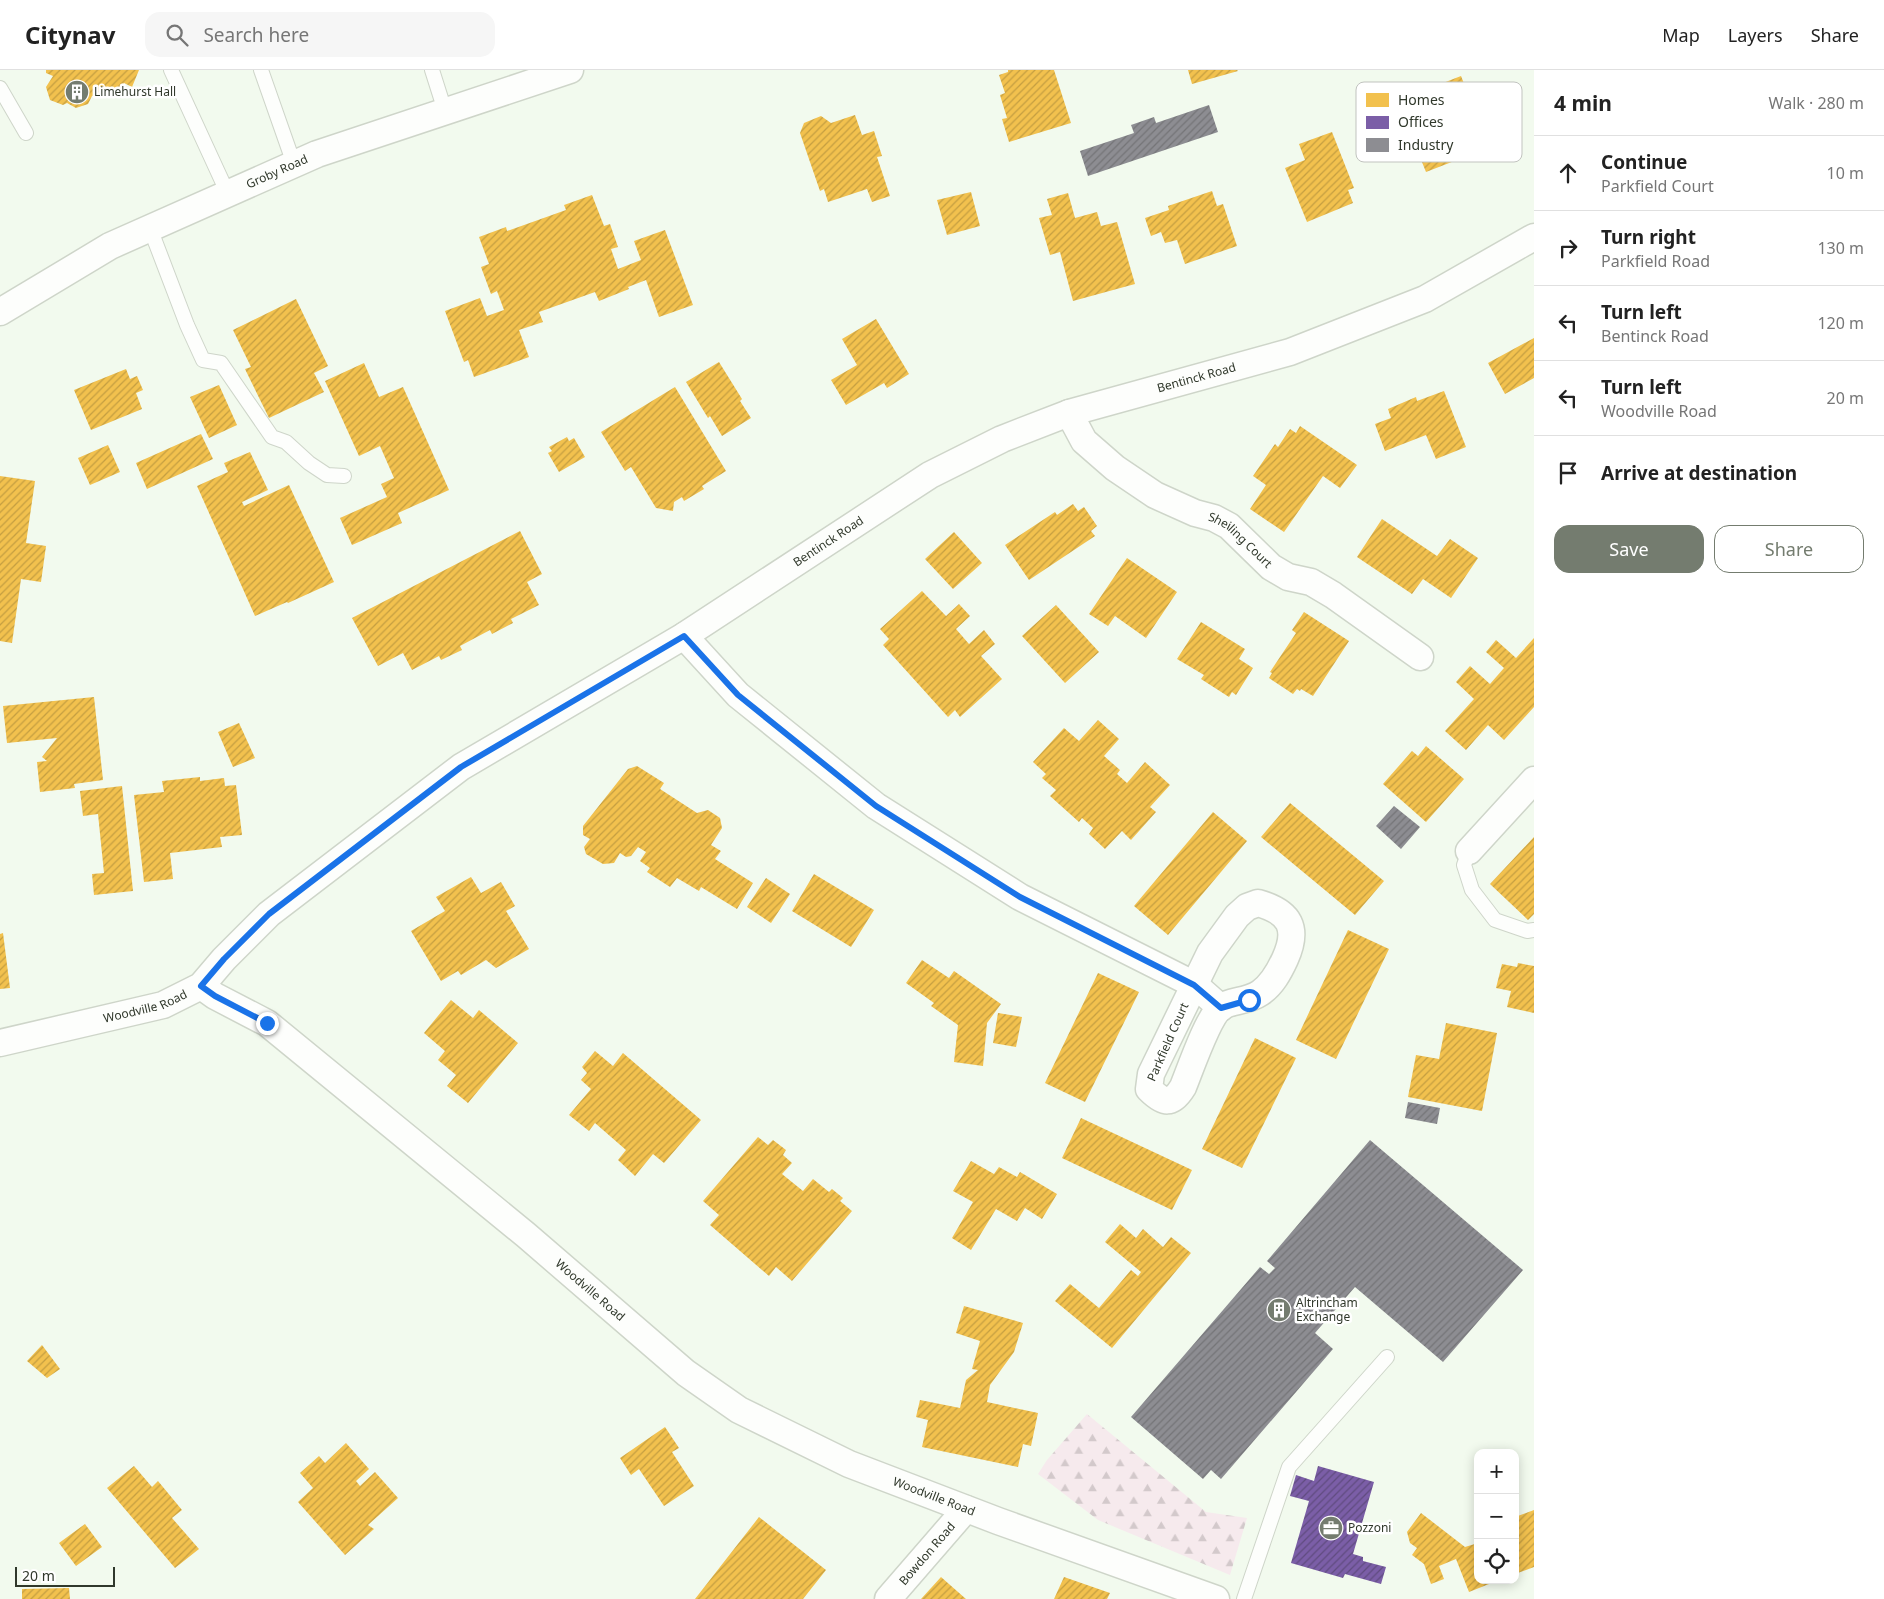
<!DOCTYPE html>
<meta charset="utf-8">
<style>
body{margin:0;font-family:"Noto Sans",sans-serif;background:#f6f6f6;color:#222}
.controls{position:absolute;right:15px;bottom:15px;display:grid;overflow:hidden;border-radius:10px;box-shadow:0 2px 12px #0003}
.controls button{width:45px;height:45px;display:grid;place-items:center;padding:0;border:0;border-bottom:1px solid #e0e0e0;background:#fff;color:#222;font:25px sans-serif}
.scale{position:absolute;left:15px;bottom:12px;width:100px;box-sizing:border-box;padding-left:5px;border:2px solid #30382b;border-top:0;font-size:14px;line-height:18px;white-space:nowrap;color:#30382b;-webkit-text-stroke:4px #fff;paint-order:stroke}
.stop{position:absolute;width:15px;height:15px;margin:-11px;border:4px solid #1a73e8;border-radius:50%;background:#fff}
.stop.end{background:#1a73e8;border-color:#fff;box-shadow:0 1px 5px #0008}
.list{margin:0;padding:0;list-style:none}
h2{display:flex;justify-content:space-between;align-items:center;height:65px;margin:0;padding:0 20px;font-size:21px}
h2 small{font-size:16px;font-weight:400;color:#767676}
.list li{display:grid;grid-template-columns:32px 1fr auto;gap:15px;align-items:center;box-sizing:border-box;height:75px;padding:0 20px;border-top:1px solid #e0e0e0}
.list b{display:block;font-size:19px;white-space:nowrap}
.list p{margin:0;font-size:16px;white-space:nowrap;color:#767676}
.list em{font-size:16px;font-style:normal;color:#767676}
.actions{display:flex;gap:10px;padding:15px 20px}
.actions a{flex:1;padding:11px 0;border:1px solid #747c6f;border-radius:15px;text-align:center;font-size:18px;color:#747c6f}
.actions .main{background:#747c6f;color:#fff}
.icon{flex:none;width:28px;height:28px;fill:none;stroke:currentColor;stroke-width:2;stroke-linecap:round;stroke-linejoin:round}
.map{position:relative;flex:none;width:1534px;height:1529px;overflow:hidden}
header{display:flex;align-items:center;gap:30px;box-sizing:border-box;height:70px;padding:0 25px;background:#fff;border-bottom:1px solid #e0e0e0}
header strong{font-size:24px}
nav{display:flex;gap:28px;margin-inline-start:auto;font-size:18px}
.search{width:350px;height:45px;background:#f6f6f6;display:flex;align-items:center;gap:12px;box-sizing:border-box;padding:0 18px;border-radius:15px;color:#767676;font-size:19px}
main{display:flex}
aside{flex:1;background:#fff}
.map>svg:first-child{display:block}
</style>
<header>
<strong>Citynav</strong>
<div class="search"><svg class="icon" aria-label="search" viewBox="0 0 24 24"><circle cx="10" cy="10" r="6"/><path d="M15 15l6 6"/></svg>Search here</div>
<nav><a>Map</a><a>Layers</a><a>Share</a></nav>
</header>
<main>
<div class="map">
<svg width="1534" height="1529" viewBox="0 0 1534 1529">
<defs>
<pattern id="forest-firs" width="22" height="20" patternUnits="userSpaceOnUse" patternTransform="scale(1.25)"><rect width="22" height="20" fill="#f6eaed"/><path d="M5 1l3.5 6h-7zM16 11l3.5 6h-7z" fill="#d3c9cb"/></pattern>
<pattern id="homes-hatch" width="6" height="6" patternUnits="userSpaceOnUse" patternTransform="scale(1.25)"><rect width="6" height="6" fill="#f2c14e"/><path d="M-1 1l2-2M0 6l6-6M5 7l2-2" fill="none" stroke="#c49e41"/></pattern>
<pattern id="offices-hatch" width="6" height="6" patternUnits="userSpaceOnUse" patternTransform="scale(1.25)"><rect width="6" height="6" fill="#7b5ea7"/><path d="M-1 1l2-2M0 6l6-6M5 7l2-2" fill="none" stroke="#604b80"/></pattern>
<pattern id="industry-hatch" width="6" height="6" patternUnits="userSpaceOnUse" patternTransform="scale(1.25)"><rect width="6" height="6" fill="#8d8d92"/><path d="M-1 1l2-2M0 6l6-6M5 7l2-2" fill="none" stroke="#747477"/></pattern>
</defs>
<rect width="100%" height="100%" fill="#f2faee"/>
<path fill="url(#forest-firs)" d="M1087 1344 1206 1442 1247 1448 1230 1505 1098 1450 1038 1404 1047 1390Z"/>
<path fill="url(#homes-hatch)" d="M46 0H139L132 17 124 13 122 18 92 26 88 34 76 38 67 33 63 35 50 30 46 17 53 6 46 3Z
M1008 0H1054L1071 53 1009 72 1002 49 1007 48 1000 25 1005 23 999 5 1008 2Z
M1188 0H1237L1238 1 1192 14Z
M1461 6 1473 36 1461 41 1473 70 1457 76 1462 88 1426 102 1405 50 1420 44 1412 25Z
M855 45 862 65 874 61 882 86 877 87 890 126 872 132 867 119 828 132 824 119 820 121 800 63 804 53 821 46 831 53Z
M1332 62 1354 118 1348 120 1353 133 1307 152 1285 98 1305 90 1299 74Z
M1212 121 1217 136 1223 134 1237 176 1185 194 1177 170 1165 173 1161 162 1151 166 1145 148 1169 140 1168 136Z
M971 122 980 156 947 165 937 130Z
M1068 123 1075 148 1097 142 1101 156 1117 152 1135 214 1073 231 1060 182 1050 185 1039 148 1052 145 1047 129Z
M592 125 604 156 610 154 618 177 611 179 618 199 641 190 634 171 665 160 693 235 659 247 646 210 628 217 629 219 599 231 595 222 539 242 543 252 519 260 529 287 474 307 468 290 464 292 445 241 480 228 487 246 504 240 497 221 491 224 481 197 489 194 479 167 506 157 507 161 566 140 564 135Z
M296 229 328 296 314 303 324 322 269 348 245 299 251 297 233 260Z
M876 249 909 304 887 318 884 313 846 335 831 310 857 295 842 269Z
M1534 268V308L1505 324 1488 293Z
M719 292 742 329 740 331 751 348 722 366 710 346 708 348 686 312Z
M364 293 379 327 403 317 449 420 398 443 402 453 352 475 340 448 387 427 381 414 394 408 380 376 359 386 325 311Z
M126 299 130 309 137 306 143 320 136 323 142 339 91 360 74 320Z
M219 315 237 355 209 368 190 327Z
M675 317 726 401 702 416 704 419 684 431 682 427 674 432 673 441 656 438 631 397 625 401 601 362Z
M1444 321 1466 377 1436 389 1426 365 1385 381 1375 354 1391 348 1388 339 1416 327 1417 331Z
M1300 356 1357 395 1340 418 1323 406 1284 462 1250 439 1266 415 1253 406 1275 374 1278 377 1290 359 1296 363Z
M201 364 213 389 147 419 136 393Z
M567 367 569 371 574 368 585 387 559 402 548 383 552 381 549 377Z
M108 375 120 402 90 415 78 388Z
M250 382 268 420 242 432 244 436 289 415 334 512 288 533 287 532 255 546 197 416 228 402 224 393Z
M0 406 35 411 26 473 46 476 41 512 21 509 12 573 0 571Z
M1073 434 1078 441 1084 437 1097 456 1091 461 1095 466 1029 510 1005 475 1055 442 1057 445Z
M1382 449 1437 486 1450 469 1478 488 1451 528 1423 509 1412 524 1357 487Z
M520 461 542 504 527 512 539 535 511 549 513 553 492 564 490 560 460 576 462 580 441 590 439 586 412 600 403 583 378 596 352 548Z
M954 462 982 493 953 519 925 489Z
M1127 488 1177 522 1146 568 1115 546 1108 556 1089 544Z
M922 521 946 546 959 534 970 546 956 559 969 574 984 560 995 574 981 586 1002 609 960 647 955 640 948 647 883 575 889 569 880 559Z
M1056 535 1099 582 1065 613 1022 566Z
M1304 542 1349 571 1313 626 1301 619 1300 621 1297 619 1293 624 1269 608 1272 603 1270 602 1296 563 1292 560Z
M1201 552 1245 579 1239 589 1253 598 1236 625 1232 622 1229 627 1201 609 1204 605 1177 589Z
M1534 568V637L1504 670 1488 655 1466 680 1445 661 1474 629 1456 612 1470 596 1490 614 1504 598 1486 582 1496 570 1516 588Z
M94 627 103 710 74 714 75 718 40 722 37 692 47 691 42 687 57 668 7 673 3 636Z
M1098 650 1119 669 1104 686 1120 700 1117 704 1127 713 1145 692 1170 715 1150 737 1156 742 1131 770 1122 761 1105 779 1089 764 1093 758 1082 748 1079 752 1050 726 1056 720 1042 708 1046 704 1033 692 1064 658 1079 671Z
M239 653 255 688 233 697 218 662Z
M1426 676 1464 709 1426 752 1383 714 1412 681 1418 686Z
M637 696 664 713 660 719 697 743 708 740 720 748 722 758 711 775 721 781 715 789 753 813 737 839 701 817 699 821 677 808 670 817 647 802 650 798 640 791 646 782 638 777 631 786 626 787 620 783 614 793 603 794 586 784 584 777 590 769 583 765V756L628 699Z
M200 707V711L224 708 225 716 236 715 242 765 220 767 222 777 170 783 173 809 144 812 134 725 164 722 162 711Z
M122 716 133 821 94 825 92 804 104 803 98 744 83 746 80 721Z
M1290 733 1384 811 1355 845 1261 767Z
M1213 742 1247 771 1168 865 1134 836Z
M1534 767V844L1528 850 1490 814Z
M814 804 874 840 851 877 792 841Z
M471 807 481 823 501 812 515 836 506 841 529 879 496 898 486 890 461 905 458 901 441 911 411 861 445 841 436 827Z
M766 808 790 824 771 853 747 837Z
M1348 860 1389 879 1336 989 1296 970Z
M3 863 10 918 0 919V864Z
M922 890 949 908 954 901 1001 934 987 953 983 996 954 992 958 955 931 936 934 933 906 913Z
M1518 893 1534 896V943L1507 937 1511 921 1496 918 1502 894 1517 897Z
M1098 903 1139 922 1085 1032 1045 1013Z
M451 930 473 948 479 940 518 973 468 1033 447 1016 456 1005 438 990 445 981 424 963Z
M998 943 1022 947 1016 977 993 973Z
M1446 953 1497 963 1482 1041 1408 1027 1416 985 1439 989Z
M1255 968 1296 988 1242 1098 1202 1079Z
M595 981 613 996 623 983 701 1050 664 1093 653 1084 635 1106 618 1090 626 1080 595 1053 589 1061 569 1045 591 1019 581 1010 587 1003 582 997Z
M1081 1048 1192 1100 1172 1140 1062 1088Z
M758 1067 768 1075 773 1070 786 1080 783 1085 792 1093 782 1104 803 1121 813 1109 829 1122 832 1119 843 1128 840 1131 852 1141 792 1211 776 1197 769 1206 710 1155 719 1145 703 1131Z
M971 1091 994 1104 999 1097 1017 1107 1020 1102 1057 1124 1042 1149 1025 1138 1017 1151 996 1139 971 1180 952 1168 973 1132 953 1121Z
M1120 1154 1136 1168 1143 1159 1163 1177 1171 1167 1191 1183 1112 1278 1055 1231 1070 1214 1099 1238 1131 1200 1138 1206 1141 1202 1105 1172Z
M964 1236 1023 1253 1014 1282 990 1315 987 1332 1038 1343 1031 1376 1023 1374 1018 1397 922 1377 928 1350 916 1347 920 1330 960 1338 966 1310 978 1300 972 1299 980 1271 956 1263Z
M42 1275 60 1299 47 1308 27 1291Z
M665 1357 679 1378 672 1382 694 1416 664 1436 639 1399 631 1405 620 1388Z
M346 1373 369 1399 356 1411 360 1416 375 1402 398 1428 368 1455 374 1459 345 1485 298 1432 313 1418 300 1403 319 1386 325 1393Z
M134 1396 152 1417 158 1411 182 1440 172 1448 199 1479 175 1498 107 1418Z
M1534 1440V1497L1515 1504V1447Z
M1421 1443 1465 1477 1478 1473V1510H1499L1469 1522 1456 1489 1439 1496 1444 1509 1431 1514 1424 1494 1412 1485 1417 1478 1410 1473 1407 1462Z
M759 1447 826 1500 803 1529H695Z
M85 1454 102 1477 76 1496 59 1473Z
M941 1507 966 1529H921Z
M1064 1507 1110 1523 1107 1529H1054Z
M69 1518 70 1529H22V1519Z"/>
<path fill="url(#offices-hatch)" d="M1318 1396 1374 1412 1353 1484 1363 1487V1491L1386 1497 1381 1514 1345 1504 1343 1508 1291 1493 1309 1431 1290 1426 1296 1405 1314 1411Z"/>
<path fill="url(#industry-hatch)" d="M1209 35 1218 62 1088 106 1080 81 1134 63 1131 55 1154 47 1156 53Z
M1394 736 1420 757 1401 779 1376 756Z
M1408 1032 1440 1038 1437 1054 1405 1048Z
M1370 1070 1523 1200 1443 1292 1355 1217 1315 1263 1333 1279 1221 1409 1211 1400 1203 1409 1131 1347 1260 1197 1269 1204 1275 1198 1267 1191Z"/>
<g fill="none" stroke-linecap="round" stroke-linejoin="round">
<g stroke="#ced5c9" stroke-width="16">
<path id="service" d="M171 0 228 124
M261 0 294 94
M432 0 445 41
M0 18 26 63
M150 158 187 255 203 290 221 293 272 367 286 372 309 393 327 405 344 406
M1469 781 1464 795 1472 820 1495 850 1527 861 1534 860
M1244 1529 1289 1397 1387 1287"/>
</g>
<g stroke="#ced5c9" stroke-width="29">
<g id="minor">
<path id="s1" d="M0 242 110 176 317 84 570 0"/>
<path id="s2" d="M1069 343 1084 371 1115 398 1155 425 1195 443 1214 448 1229 456 1271 497 1288 507 1311 512 1333 525 1420 587"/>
<path d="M684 566 738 625 876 736 1020 827 1195 915 1221 938"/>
<path d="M1469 781 1534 710"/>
<path d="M1258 833C1290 842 1299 858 1285 889 1279 902 1272 915 1260 923 1247 932 1231 930 1221 937 1208 947 1190 1000 1183 1017 1172 1035 1164 1034 1149 1019L1151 1004 1210 883 1237 846 1247 837Z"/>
<path id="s3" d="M201 916 215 926 267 953 526 1165 686 1303 739 1340 849 1394 998 1451 1216 1529"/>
<path id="s4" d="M0 973 163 935 201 916 224 889 269 844 461 697 684 566 930 405 1002 369 1069 343 1290 282 1425 229 1534 167"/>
<path id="s5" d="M888 1529 966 1439"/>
</g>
</g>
<use href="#service" stroke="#fdfefc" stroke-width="14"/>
<use href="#minor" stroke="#fdfefc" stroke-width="26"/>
</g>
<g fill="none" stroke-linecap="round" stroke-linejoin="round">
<path stroke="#1a73e8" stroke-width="6" d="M267 953 215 926 201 916 224 889 269 844 461 697 684 566 738 625 876 736 1020 827 1194 915 1221 938 1249 930"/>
</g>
<defs>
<g id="building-disc" transform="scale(1.25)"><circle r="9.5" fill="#747c6f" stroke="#fff"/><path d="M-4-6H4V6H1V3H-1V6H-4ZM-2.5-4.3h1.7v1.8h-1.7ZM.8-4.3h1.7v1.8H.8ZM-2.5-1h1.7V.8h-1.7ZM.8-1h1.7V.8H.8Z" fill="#fff"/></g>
<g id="office-disc" transform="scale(1.25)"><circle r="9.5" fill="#747c6f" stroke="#fff"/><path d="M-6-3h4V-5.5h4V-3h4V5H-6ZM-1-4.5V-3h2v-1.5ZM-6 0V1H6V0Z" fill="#fff"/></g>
</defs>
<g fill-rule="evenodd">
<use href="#building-disc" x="77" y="22"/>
<use href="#building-disc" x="1279" y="1240"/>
<use href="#office-disc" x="1331" y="1458"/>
</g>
<g text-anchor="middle" stroke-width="5" stroke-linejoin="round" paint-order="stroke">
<g font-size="12" fill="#30382b" stroke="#fff" text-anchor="start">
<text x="94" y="26">Limehurst Hall</text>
<text x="1296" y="1237">Altrincham<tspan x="1296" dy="14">Exchange</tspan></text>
<text x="1348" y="1462">Pozzoni</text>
</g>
<g font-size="12" fill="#30382b" stroke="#fff">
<text dy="4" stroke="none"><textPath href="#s1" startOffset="311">Groby Road</textPath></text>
<text dy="4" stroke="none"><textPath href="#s4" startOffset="1388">Bentinck Road</textPath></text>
<text dy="4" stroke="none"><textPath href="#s4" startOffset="982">Bentinck Road</textPath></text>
<text dy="4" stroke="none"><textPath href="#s2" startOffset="219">Sheiling Court</textPath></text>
<text dy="4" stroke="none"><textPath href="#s4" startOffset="150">Woodville Road</textPath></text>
<text transform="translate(1168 972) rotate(-66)" y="4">Parkfield Court</text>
<text dy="4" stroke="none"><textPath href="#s3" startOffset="495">Woodville Road</textPath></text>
<text dy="4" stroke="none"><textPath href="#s3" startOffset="900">Woodville Road</textPath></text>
<text dy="4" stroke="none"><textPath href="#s5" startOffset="60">Bowdon Road</textPath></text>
</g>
</g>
<rect x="1356" y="12" width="166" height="80" rx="8" fill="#fff" stroke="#c1c3bf" stroke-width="1"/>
<rect x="1366" y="23" width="23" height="14" fill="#f2c14e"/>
<rect x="1366" y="46" width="23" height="13" fill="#7b5ea7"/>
<rect x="1366" y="68" width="23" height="14" fill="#8d8d92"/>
<g font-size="14" fill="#30382b">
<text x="1398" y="35">Homes</text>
<text x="1398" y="57">Offices</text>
<text x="1398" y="80">Industry</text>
</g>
</svg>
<div class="controls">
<button>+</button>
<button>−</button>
<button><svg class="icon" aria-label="locate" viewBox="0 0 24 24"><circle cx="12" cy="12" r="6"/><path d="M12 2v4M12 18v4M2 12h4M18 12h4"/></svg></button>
</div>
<div class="scale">20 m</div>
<div class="stop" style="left:1249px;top:930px"></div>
<div class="stop end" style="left:267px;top:953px"></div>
</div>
<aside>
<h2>4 min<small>Walk · 280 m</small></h2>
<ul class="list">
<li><svg class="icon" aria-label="ahead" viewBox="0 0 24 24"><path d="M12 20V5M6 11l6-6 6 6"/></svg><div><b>Continue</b><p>Parkfield Court</p></div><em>10 m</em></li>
<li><svg class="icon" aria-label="right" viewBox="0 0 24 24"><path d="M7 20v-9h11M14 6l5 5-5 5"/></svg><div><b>Turn right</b><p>Parkfield Road</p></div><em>130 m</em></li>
<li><svg class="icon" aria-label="left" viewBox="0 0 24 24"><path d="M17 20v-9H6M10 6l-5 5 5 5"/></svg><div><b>Turn left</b><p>Bentinck Road</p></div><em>120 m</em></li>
<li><svg class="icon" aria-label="left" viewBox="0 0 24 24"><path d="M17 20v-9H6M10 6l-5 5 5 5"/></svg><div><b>Turn left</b><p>Woodville Road</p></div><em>20 m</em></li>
<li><svg class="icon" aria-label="arrive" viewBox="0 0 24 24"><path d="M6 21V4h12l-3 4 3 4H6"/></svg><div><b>Arrive at destination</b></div></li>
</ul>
<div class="actions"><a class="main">Save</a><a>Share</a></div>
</aside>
</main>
